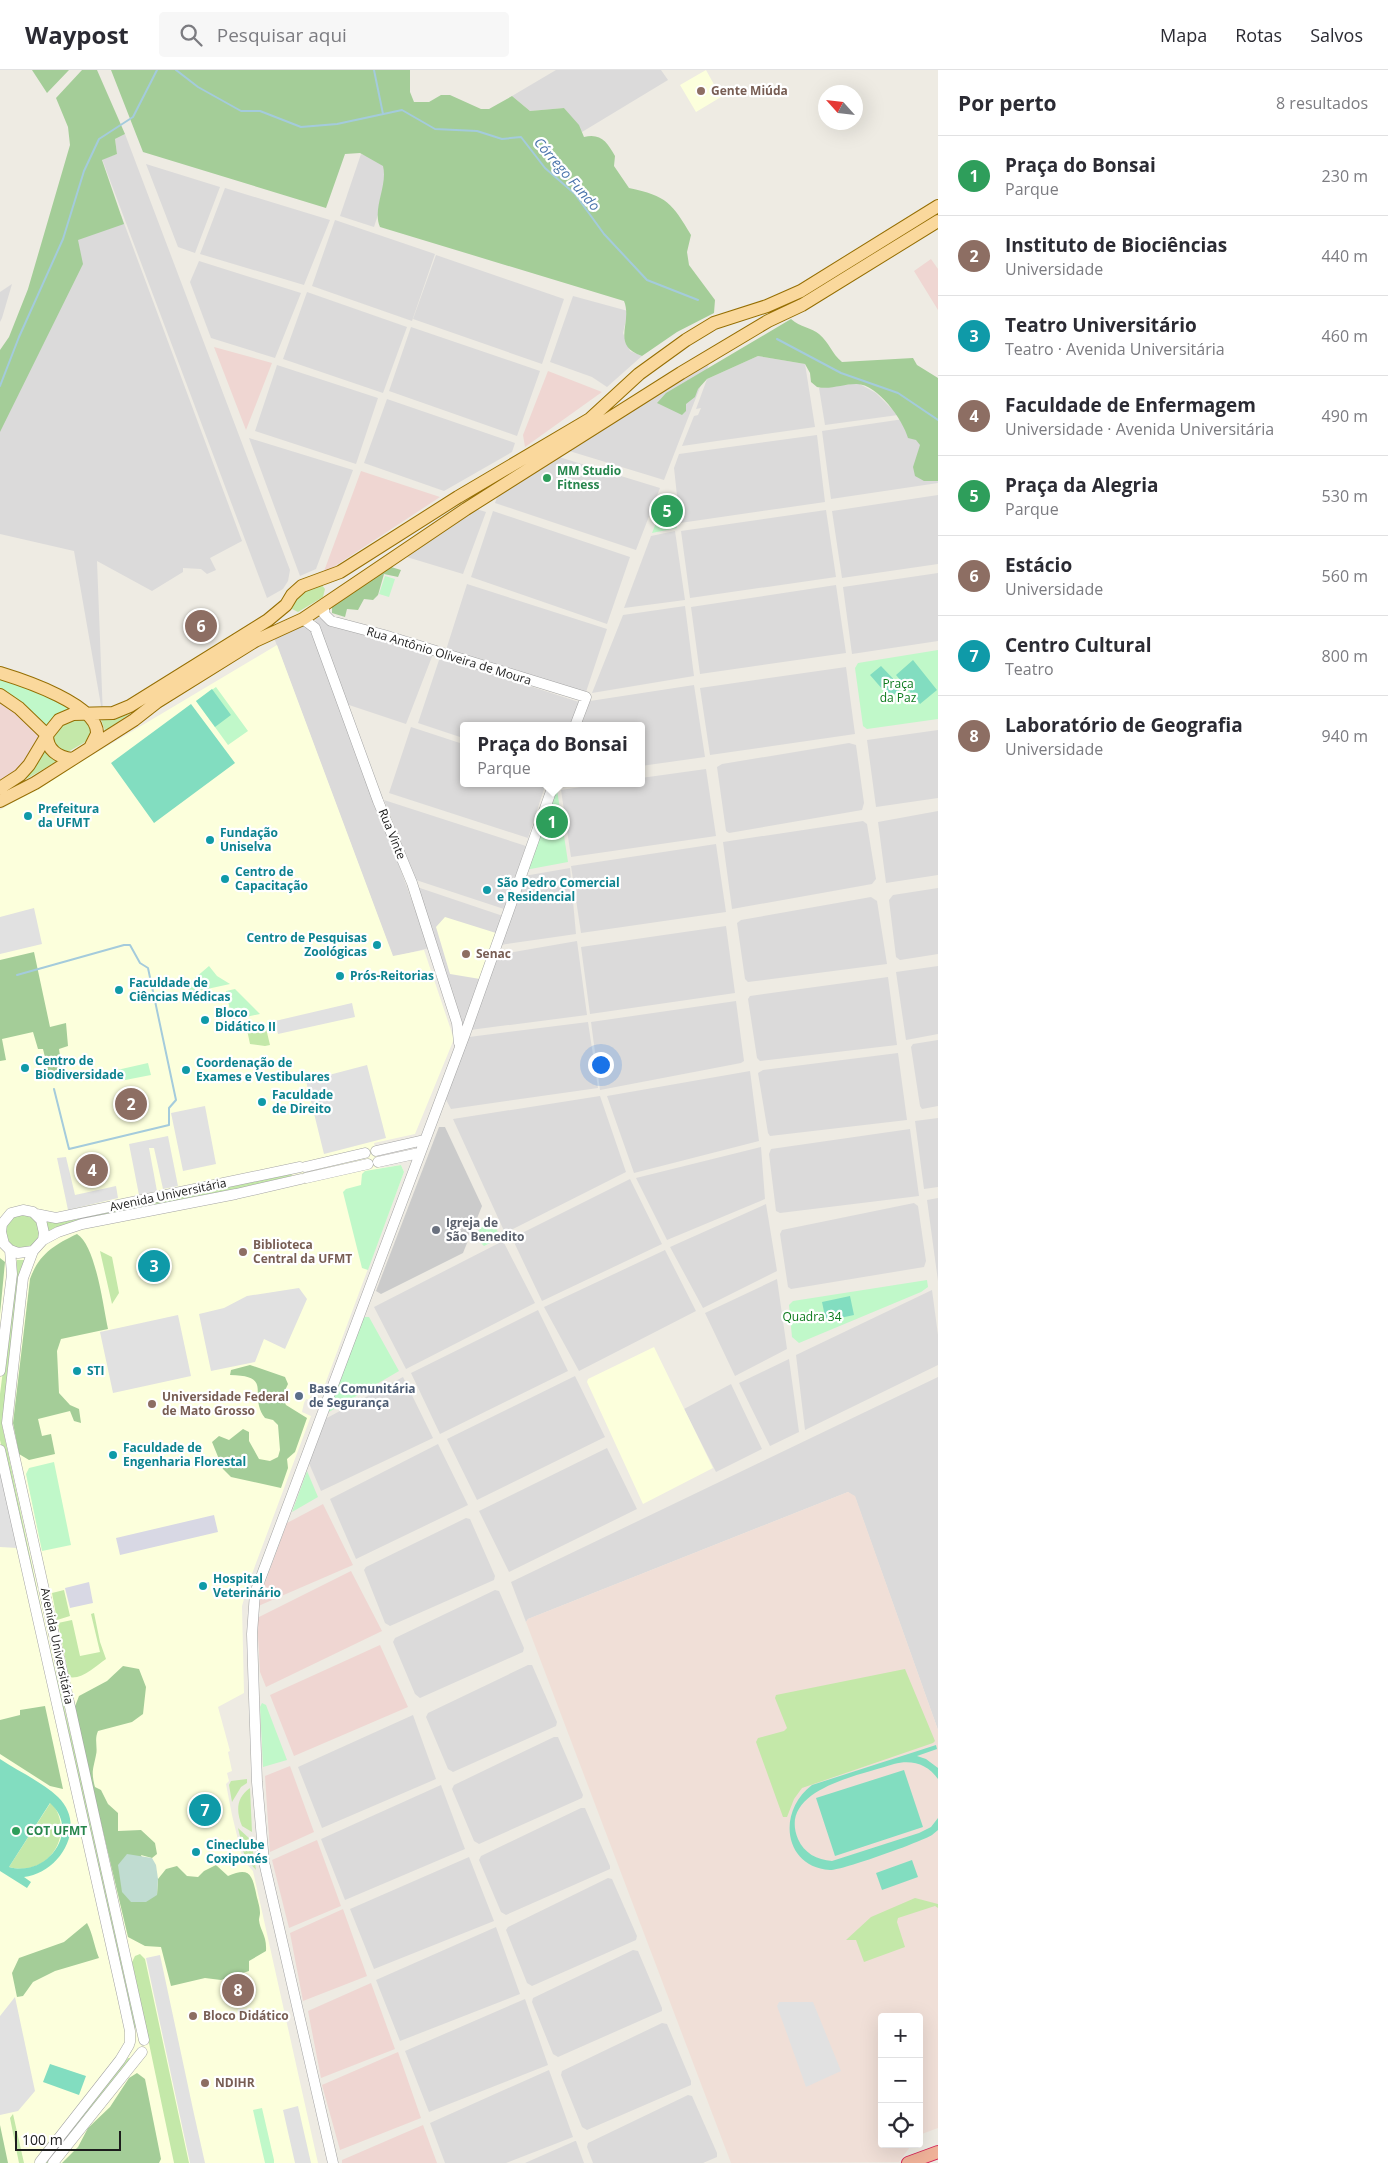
<!DOCTYPE html>
<html lang="pt">
<meta charset="utf-8">
<style>
body{margin:0;font-family:"Open Sans",sans-serif;background:#f7f7f7;color:#2b2b33}
.controls{position:absolute;right:15px;bottom:15px;display:grid;overflow:hidden;border-radius:5px;box-shadow:0 5px 20px #0002}
.controls button{width:45px;height:45px;display:grid;place-items:center;padding:0;border:0;border-bottom:1px solid #e1e1e2;background:#fff;color:#2b2b33;font:25px sans-serif}
.compass{position:absolute;left:818px;top:15px;width:45px;height:45px;border-radius:50%;background:#fff;box-shadow:0 5px 20px #0002;rotate:297deg}
.scale{position:absolute;left:15px;bottom:12px;width:106px;box-sizing:border-box;padding-left:5px;border:2px solid #1d1d1d;border-top:0;font-size:14px;line-height:18px;white-space:nowrap;color:#1d1d1d;-webkit-text-stroke:4px #fff;paint-order:stroke}
.you{position:absolute;left:600px;top:994px;width:18px;height:18px;margin:-12px;border:4px solid #fff;border-radius:50%;background:#1a73e8;box-shadow:0 0 0 8px #1a73e833}
.badge{display:grid;place-items:center;width:32px;height:32px;border-radius:50%;background:#db2777;color:#fff;font-size:16px;font-weight:700}
.pin{position:absolute;translate:-50% -50%;border:2px solid #fff;box-shadow:0 1px 5px #0006}
.popup{position:absolute;left:460px;top:652px;width:185px;height:65px;box-sizing:border-box;display:grid;place-content:center;border-radius:5px;background:#fff;filter:drop-shadow(0 1px 4px #0005);font-size:16px;white-space:nowrap;color:#7c7c81}
.popup b{font-size:19px;color:#2b2b33}
.popup::after{content:'';position:absolute;left:50%;top:100%;margin-left:-10px;border:10px solid transparent;border-top-color:#fff}
.list{margin:0;padding:0;list-style:none}
h2{display:flex;justify-content:space-between;align-items:center;height:65px;margin:0;padding:0 20px;font-size:21px}
h2 small{font-size:16px;font-weight:400;color:#7c7c81}
.list li{display:grid;grid-template-columns:32px 1fr auto;gap:15px;align-items:center;box-sizing:border-box;height:80px;padding:0 20px;border-top:1px solid #e1e1e2}
.list b{display:block;font-size:19px;white-space:nowrap}
.list p{margin:0;font-size:16px;white-space:nowrap;color:#7c7c81}
.list em{font-size:16px;font-style:normal;color:#7c7c81}
.icon{flex:none;width:28px;height:28px;fill:none;stroke:currentColor;stroke-width:2;stroke-linecap:round;stroke-linejoin:round}
.map{position:relative;flex:none;width:938px;height:2093px;overflow:hidden}
header{display:flex;align-items:center;gap:30px;box-sizing:border-box;height:70px;padding:0 25px;background:#fff;border-bottom:1px solid #e1e1e2}
header strong{font-size:24px}
nav{display:flex;gap:28px;margin-inline-start:auto;font-size:18px}
.search{width:350px;height:45px;background:#f7f7f7;display:flex;align-items:center;gap:12px;box-sizing:border-box;padding:0 18px;border-radius:5px;color:#7c7c81;font-size:19px}
main{display:flex}
aside{flex:1;background:#fff}
.map>svg:first-child{display:block}
</style>
<header>
<strong>Waypost</strong>
<div class="search"><svg class="icon" aria-label="search" viewBox="0 0 24 24"><circle cx="10" cy="10" r="6"/><path d="M15 15l6 6"/></svg>Pesquisar aqui</div>
<nav><a>Mapa</a><a>Rotas</a><a>Salvos</a></nav>
</header>
<main>
<div class="map">
<svg width="938" height="2093" viewBox="0 0 938 2093">
<rect width="100%" height="100%" fill="#eeebe3"/>
<path fill="#dbdada" d="M556 0H661L668 10 582 62 564 38 530 41 512 26Z
M125 64 290 500 288 511 283 519 267 528 102 89 117 84 115 69Z
M361 84 394 95 374 157 340 146Z
M146 94 220 117 195 183 178 177Z
M225 118 330 150 304 215 200 184Z
M121 145 242 471 210 488 216 500 207 504 201 499 183 498V502L152 521 97 491 103 647 74 481 0 464V353L71 163Z
M335 150 435 184 412 251 312 216Z
M436 185 564 229 542 294 413 249Z
M199 191 301 223 275 288 211 268 190 212Z
M12 214 2 248 0 252V222Z
M307 222 407 257 383 323 283 289Z
M573 226 628 241 623 263 630 281 642 286 607 317 592 307 550 292Z
M411 257 540 301 517 366 389 321Z
M758 286 805 294 815 357 682 376 694 346 698 345 701 338 696 339 707 309Z
M711 289 664 410 566 380Z
M277 295 378 328 356 394 255 361Z
M858 313 876 323 898 345 825 355 819 318Z
M387 329 515 373 512 382 444 421 364 393Z
M938 344V413L831 429 822 361Z
M817 365 825 432 680 453 674 398 679 384Z
M249 368 353 400 316 499 300 506Z
M559 387 660 418 636 480 495 433 498 424Z
M938 425V494L842 508 832 441Z
M473 438 486 442 463 504 400 485Z
M826 440 836 507 690 528 681 461Z
M493 441 630 487 607 554 471 507Z
M675 461 685 530 624 538 651 466Z
M938 503V571L852 584 843 517Z
M467 514 607 559 585 625 446 580Z
M836 515 846 583 700 604 691 537Z
M685 536 694 606 592 623 623 545Z
M314 546 433 584 406 654 346 634Z
M301 551 312 556 429 878 393 887 273 565Z
M440 587 579 632 571 656H463V668L418 653Z
M846 597 855 664 710 685 700 618Z
M694 615 705 687 641 696V656H581L590 631Z
M411 657 463 674V713H546L528 768 389 723Z
M938 660V728L876 737 867 670Z
M849 673 856 675 864 733 862 740 729 763 726 761 717 697 722 694Z
M706 699 716 766 571 787 561 720 607 713H641V708Z
M384 730 526 776 504 839 416 810Z
M938 741V805L886 813 878 752Z
M863 751 867 754 876 809 872 814 732 839 723 772Z
M716 774 726 842 581 863 571 796Z
M570 798 576 864 500 875 524 806Z
M417 817 503 846 463 963Z
M938 818V884L900 890 896 887 889 830 893 825Z
M871 827 877 831 887 894 748 912 745 909 737 853 741 850Z
M726 856 735 923 590 944 581 877Z
M577 871 587 945 470 960 497 885Z
M938 896V964L906 970 896 902Z
M888 907 897 975 760 991 757 988 748 929 750 926Z
M736 931 744 991 741 993 600 1020 591 952Z
M588 952 598 1018 451 1039 444 1026 469 967Z
M938 970V1036L922 1039 920 1036 911 977 913 974Z
M898 983 907 1050 770 1066 768 1063 758 1003 763 1000Z
M750 1001 759 1071 634 1103 607 1026Z
M600 1026 626 1102 505 1163 453 1049Z
M938 1048V1117L924 1119 915 1051Z
M910 1059 919 1126 780 1143 776 1141 769 1084 771 1079Z
M761 1077 765 1129 667 1170 636 1108Z
M630 1109 662 1174 542 1231 512 1168Z
M938 1128V1211L927 1130Z
M914 1133 918 1136 926 1191 924 1197 791 1219 788 1217 780 1164 782 1160Z
M766 1134 777 1201 703 1238 670 1177Z
M503 1171 535 1233 406 1299 374 1237Z
M665 1180 696 1241 579 1301 544 1237Z
M777 1209 787 1279 735 1306 705 1243Z
M932 1220 938 1265V1295L805 1360 796 1285Z
M538 1240 568 1301 440 1364 411 1303Z
M789 1289 799 1362 770 1376 739 1313Z
M575 1306 605 1367 477 1430 447 1369Z
M403 1307 433 1368 321 1421 308 1391 325 1349Z
M938 1307V1660L855 1427 848 1422 528 1549 526 1552 511 1512Z
M731 1314 762 1379 716 1402 684 1339Z
M438 1374 468 1435 356 1489 330 1429Z
M607 1378 637 1439 509 1502 479 1441Z
M466 1448 470 1449 495 1506 494 1510 390 1556 385 1553 364 1500 366 1497Z
M495 1520 499 1521 524 1578 523 1582 420 1628 415 1624 393 1572 395 1568Z
M528 1595H532L557 1652 556 1656 453 1702 448 1699 426 1647 428 1643Z
M413 1645 436 1709 322 1758 298 1697Z
M554 1667H558L583 1725 582 1728 479 1774 474 1771 452 1719 454 1715Z
M441 1715 465 1779 345 1830 321 1769Z
M581 1738H585L610 1796V1799L506 1845 501 1842 479 1790 481 1786Z
M469 1787 494 1851 374 1899 350 1839Z
M608 1808 612 1809 637 1866 636 1870 532 1916 527 1913 506 1860 508 1857Z
M496 1857 520 1924 400 1971 376 1910Z
M633 1880 638 1881 662 1938V1941L558 1987 553 1984 532 1932 533 1928Z
M525 1929 548 1995 429 2042 405 1981Z
M662 1953 667 1954 691 2011V2015L587 2060 582 2057 561 2005 562 2001Z
M549 2000 573 2067 506 2093H445L430 2053Z
M688 2025 692 2026 717 2083V2087L703 2093H593L587 2077 588 2073Z
M576 2071 584 2093H525L575 2071Z"/>
<path fill="#efd6d2" d="M931 189 938 199V240L914 201Z
M214 277 272 293 246 360Z
M548 301 602 322 525 377 523 365Z
M361 401 440 427 323 504Z
M0 629 41 662 30 690 0 713Z
M323 1434 353 1495 256 1537 287 1453Z
M351 1501 382 1561 266 1617 260 1602 257 1548Z
M380 1575 408 1637 294 1686 270 1625Z
M290 1696 314 1762 270 1782 265 1706Z
M317 1770 341 1836 289 1858 272 1790Z
M343 1839 367 1906 303 1931 290 1863Z
M371 1913 395 1979 321 2008 308 1941Z
M398 1982 421 2048 340 2080 322 2015Z
M423 2055 437 2093H342V2090Z"/>
<path fill="#fcffdc" d="M706 0 721 27 696 42 680 15Z
M277 575 393 886 424 880 454 969 415 1064 374 1073 380 1098 401 1095 404 1102 324 1317 315 1314 309 1330 306 1329 304 1333 302 1342 311 1346 249 1512 242 1536 244 1623 218 1637 230 1681 228 1682 232 1701 227 1703 229 1711 226 1714 232 1745 243 1790 253 1801 318 2093H0V740Z
M445 847 496 863 480 909 450 904 436 857Z
M654 1277 713 1398 643 1434 587 1312 588 1309Z"/>
<path fill="#cbcbcb" d="M439 1057H445L482 1136 463 1183 381 1224 376 1221Z"/>
<path fill="#f0dfd7" d="M848 1422 855 1426 938 1660V2058L919 2065V1947H882V2074H912L899 2092 731 2093 526 1552 528 1549Z"/>
<path fill="#c4e8a9" d="M321 514 325 519 323 527 298 542 290 538 299 523Z
M164 620 105 661 101 649Z
M74 648 87 650 92 668 66 683 60 681 53 671C55 657 63 655 74 648Z
M44 677 56 692 0 724Z
M258 952 265 954 270 975 265 976 250 974 246 955Z
M291 1102 292 1107 47 1164 45 1152 68 1151Z
M6 1162a17 17 0 1 1 34 0a17 17 0 1 1-34 0Z
M100 1181 112 1187 119 1223 112 1234Z
M17 1190H25L2 1355 47 1566 82 1712 136 1956 134 1965 0 1370V1324Z
M64 1520 70 1546 57 1550 52 1523Z
M94 1543 100 1572 106 1589C96 1596 82 1610 69 1607L58 1553 72 1550 80 1586 100 1582 91 1544Z
M905 1599 935 1671 933 1673 802 1718 794 1729 787 1747H783L756 1672 758 1668 784 1661 787 1658 775 1628 776 1625Z
M247 1709V1713L241 1717 232 1732 229 1715 231 1711Z
M250 1718 252 1762 242 1756C236 1741 236 1728 250 1718Z
M51 1732C77 1764 48 1808 9 1797Z
M238 1758 251 1770 256 1800 245 1788Z
M915 1828 938 1834V1838L935 1836 898 1848 897 1852 905 1877 864 1892 856 1870H846L871 1847Z
M140 1884 145 1889 189 2093H174L132 1892 135 1886Z
M128 1988H131L50 2093H45Z
M13 2044 24 2093H19L10 2048Z"/>
<path fill="#a4cd98" d="M32 0H69L47 23Z
M82 0H97L125 64 115 69 117 84 102 90 124 154 78 170 83 194 0 362V280L9 267 28 219 70 75 68 57 56 28Z
M111 0H410V22L414 32H429L441 25H450L481 39H489L512 26 530 41 564 38 579 55 584 67C601 63 607 72 615 86L614 96 629 118C667 126 672 133 691 165L687 182 689 195 715 230 714 243 677 262 642 286C610 275 633 253 624 231L380 157C372 138 388 116 383 96L360 83 345 84 326 138 143 82Z
M791 249C800 257 812 258 819 264 829 272 832 284 842 292L913 288 917 295 938 308V411H924L915 406 913 397 920 375 916 370 908 368C903 350 877 313 856 314 843 314 830 320 817 317L811 312 810 303 805 294 758 286 707 309 698 319 695 327 686 334V341L682 345 657 333 666 323Z
M391 497 401 500 398 507 384 504 378 525 373 530 364 529 358 540 347 539 345 547 332 543V534Z
M34 882 50 957 66 953 68 976 59 979 63 1005 50 1008 43 979H38L33 962 2 969 6 990 0 991V890Z
M77 1164C96 1176 103 1236 108 1259L61 1269 57 1281 59 1323 70 1335 79 1339 81 1353 74 1351 70 1341 38 1349 42 1366 51 1364 55 1384 29 1390 19 1384 13 1353 30 1209C39 1184 54 1175 77 1164Z
M0 1188 5 1192 0 1244Z
M250 1295 285 1307 288 1314 282 1327 286 1335 307 1348 295 1382 287 1389 288 1398 281 1418 231 1407 223 1399 212 1372 219 1366 229 1370 243 1359 249 1362V1371L259 1389 270 1391 278 1387 280 1380 278 1355 273 1350 265 1348C247 1324 275 1306 230 1305L231 1300Z
M123 1596 139 1599 146 1617 143 1644 132 1652 98 1661C94 1670 98 1677 96 1685 93 1700 91 1702 95 1717L101 1720 108 1734 118 1743V1761L141 1760 155 1773 157 1784 152 1788 141 1785 157 1825 158 1809 166 1799 177 1796 187 1806 198 1807 204 1801 216 1795 228 1806C249 1797 252 1804 256 1823 257 1829 260 1836 260 1843 260 1845 259 1848 259 1850 260 1861 267 1865 266 1881L249 1891V1901L221 1910 205 1908 171 1916 161 1877 145 1876 128 1867 74 1639 79 1626 107 1611Z
M45 1636 63 1719 50 1716 0 1684V1650L20 1645V1640Z
M87 1853C93 1864 94 1876 99 1888L55 1901 33 1912 23 1926 17 1927 12 1903 19 1888 64 1872Z
M137 2003 145 2009 161 2089 159 2093H62L78 2077 88 2058 110 2037 129 2008Z
M0 2055 8 2093H0Z"/>
<path fill="#c0dcd1" d="M127 1784 152 1788 156 1795 158 1809 157 1825 146 1832H131L122 1822 118 1795Z"/>
<path fill="#c0f8c9" d="M670 423 677 458 652 463 667 425Z
M385 506 395 509 389 527 379 524Z
M938 580V649L867 659 863 656 855 598 858 593Z
M0 607 11 609 74 640 47 656 0 621Z
M216 617 248 661 228 675 196 631Z
M556 713 568 792 525 800Z
M209 896 217 906 230 914 189 923 188 914Z
M235 919 260 944 232 950 226 921Z
M148 993 151 1005 120 1011 117 1000Z
M401 1095 404 1102 368 1200 362 1198 343 1122 346 1119 361 1115 362 1104 365 1101Z
M491 1151 500 1165 498 1169 484 1176 479 1171 477 1162 486 1152Z
M927 1210 928 1217 921 1222 799 1273 792 1267 789 1235 793 1231Z
M365 1247H369L399 1301 329 1342 327 1340 361 1249Z
M54 1392 71 1475 42 1481 26 1404 29 1398Z
M307 1401 318 1427 292 1442Z
M262 1633 266 1635 287 1690 263 1697 260 1637Z
M262 2038 274 2090V2093H265L253 2040Z"/>
<path fill="#82ddc0" fill-rule="evenodd" d="M913 590 937 620 920 634 896 605Z
M881 596 902 618 890 628 870 605Z
M212 619 231 645 215 657 196 631Z
M191 634 235 693 154 753 111 693Z
M850 1226 854 1245 826 1251 822 1232Z
M936 1675 937 1679 917 1686 926 1689 938 1698V1709C928 1694 911 1689 894 1694 862 1705 777 1719 798 1769 804 1783 817 1790 832 1791L919 1763 931 1757 938 1748V1760L932 1765C921 1772 840 1801 830 1800 783 1797 777 1741 812 1715Z
M0 1689C18 1701 42 1712 58 1727 88 1756 60 1803 24 1807L31 1812 27 1818 0 1801ZM50 1733C81 1760 48 1808 9 1797Z
M904 1700 923 1757 835 1786 816 1728Z
M912 1790 918 1807 882 1820 876 1803Z
M50 1994 86 2006 79 2025 43 2012Z"/>
<path fill="#e1e1e1" d="M34 838 42 874 0 884V847Z
M352 933 355 947 278 964 275 951Z
M367 995 386 1068 324 1084 306 1011Z
M205 1036 216 1094 183 1101 171 1043Z
M168 1066 178 1116 163 1119 154 1078H149L157 1121 139 1125 129 1074Z
M66 1087 75 1125 116 1116 118 1128 68 1140 57 1088Z
M299 1218 307 1229 285 1279 264 1269 255 1292 211 1301 199 1244 224 1238 247 1226Z
M178 1245 191 1306 113 1323 100 1262Z
M0 1398 18 1478 0 1477Z
M160 1885 194 2044 205 2093H190L146 1888Z
M15 1927 35 2021 18 2041 0 2045V1946Z
M779 1932H813L841 2001 806 2017 777 1936Z
M298 2036 311 2093H295L283 2040Z"/>
<path fill="#d8d8e4" d="M214 1445 218 1462 120 1485 116 1468Z
M89 1512 93 1533 70 1538 65 1518Z"/>
<g fill="none" stroke-linecap="round" stroke-linejoin="round">
<path stroke="#a4cbdc" stroke-width="2" d="M176 0 198 17 241 41H260L301 57 337 54 402 40 435 59 477 61 502 69 521 67 545 98 575 124 604 164 647 210 698 230
M374 0 383 44
M777 269 841 303 898 323 938 350
M0 316 19 267 63 169 84 101 99 69 133 47 157 0
M17 905 124 875H130L140 893 148 898 176 1030 169 1038V1055L69 1079 54 1019"/>
<g stroke="#a4a4a4" stroke-width="11">
<path id="tertiary" d="M324 534V544L331 551 384 565 586 627 575 656
M303 549 315 558 378 731 412 813 457 953 459 973
M376 1081 424 1070
M378 1092 419 1083
M305 1097 365 1083
M306 1108 368 1094
M36 1144 56 1148 300 1097
M43 1170 58 1162 82 1154 236 1124 301 1109
M33 1181 18 1183 10 1180 4 1174 1 1162 2 1154 11 1143 23 1140 33 1142 41 1150 44 1163 43 1170 33 1181 23 1208 7 1353 144 1970
M0 1301 12 1204 10 1180
M0 1380 122 1924 130 1961V1972
M40 2092 120 1990 129 1975
M53 2093 142 1982
M333 2093 264 1792 257 1712 254 1627 252 1564 255 1523 465 964 554 713"/>
</g>
<g stroke="#956e02" stroke-width="14">
<path id="primary" d="M0 603C23 610 99 635 97 664L91 676
M0 625 19 638 47 665
M47 665C47 680 57 687 72 689
M0 718 20 705 29 695 47 665 59 650 73 644 113 643 130 636 268 550 286 535 292 525 302 516 340 502 458 427 590 349 639 304 686 270 714 253 767 236 801 221 938 136
M0 731 35 713 134 650 157 632 255 571 303 549 466 439 681 303 768 251 802 235 938 151"/>
</g>
<g stroke="#d72656" stroke-width="14">
<path id="trunk" d="M908 2093 938 2082"/>
</g>
<use href="#tertiary" stroke="#fff" stroke-width="10"/>
<use href="#primary" stroke="#fad89c" stroke-width="12"/>
<use href="#trunk" stroke="#f0b299" stroke-width="12"/>
</g>
<g fill="#8d6e63" stroke="#fff" stroke-width="2">
<circle cx="701" cy="21" r="5"/>
<circle cx="466" cy="884" r="5"/>
<circle cx="243" cy="1182" r="5"/>
<circle cx="152" cy="1334" r="5"/>
<circle cx="193" cy="1946" r="5"/>
<circle cx="205" cy="2013" r="5"/>
</g>
<g fill="#2e9e5b" stroke="#fff" stroke-width="2">
<circle cx="547" cy="408" r="5"/>
<circle cx="16" cy="1761" r="5"/>
</g>
<g fill="#0f9aa8" stroke="#fff" stroke-width="2">
<circle cx="28" cy="746" r="5"/>
<circle cx="210" cy="770" r="5"/>
<circle cx="225" cy="809" r="5"/>
<circle cx="487" cy="820" r="5"/>
<circle cx="377" cy="875" r="5"/>
<circle cx="340" cy="906" r="5"/>
<circle cx="119" cy="920" r="5"/>
<circle cx="205" cy="950" r="5"/>
<circle cx="25" cy="998" r="5"/>
<circle cx="186" cy="1000" r="5"/>
<circle cx="262" cy="1032" r="5"/>
<circle cx="77" cy="1301" r="5"/>
<circle cx="113" cy="1385" r="5"/>
<circle cx="203" cy="1516" r="5"/>
<circle cx="196" cy="1782" r="5"/>
</g>
<circle fill="#6b7280" stroke="#fff" stroke-width="2" cx="436" cy="1160" r="5"/>
<circle fill="#5c6f8a" stroke="#fff" stroke-width="2" cx="299" cy="1326" r="5"/>
<g text-anchor="middle" stroke-width="4.5" stroke-linejoin="round" paint-order="stroke">
<g font-size="12" font-weight="bold" fill="#785e54" stroke="#fff" text-anchor="start">
<text x="711" y="25">Gente Miúda</text>
<text x="476" y="888">Senac</text>
<text x="253" y="1179">Biblioteca<tspan x="253" dy="14">Central da UFMT</tspan></text>
<text x="162" y="1331">Universidade Federal<tspan x="162" dy="14">de Mato Grosso</tspan></text>
<text x="203" y="1950">Bloco Didático</text>
<text x="215" y="2017">NDIHR</text>
</g>
<g font-size="12" font-weight="bold" fill="#27864d" stroke="#fff" text-anchor="start">
<text x="557" y="405">MM Studio<tspan x="557" dy="14">Fitness</tspan></text>
<text x="26" y="1765">COT UFMT</text>
</g>
<g font-size="12" fill="#1d1d1d" stroke="#fff">
<text transform="translate(449 586) rotate(17)" y="4">Rua Antônio Oliveira de Moura</text>
<text transform="translate(392 764) rotate(68)" y="4">Rua Vinte</text>
<text transform="translate(168 1125) rotate(-12)" y="4">Avenida Universitária</text>
<text transform="translate(57 1576) rotate(78)" y="4">Avenida Universitária</text>
</g>
<g font-size="12" fill="#0d7a1d" stroke="#fff">
<text x="898" y="618">Praça<tspan x="898" dy="14">da Paz</tspan></text>
<text x="812" y="1251">Quadra 34</text>
</g>
<g font-size="12" font-weight="bold" fill="#0d838f" stroke="#fff" text-anchor="start">
<text x="38" y="743">Prefeitura<tspan x="38" dy="14">da UFMT</tspan></text>
<text x="220" y="767">Fundação<tspan x="220" dy="14">Uniselva</tspan></text>
<text x="235" y="806">Centro de<tspan x="235" dy="14">Capacitação</tspan></text>
<text x="497" y="817">São Pedro Comercial<tspan x="497" dy="14">e Residencial</tspan></text>
<text x="367" y="872" text-anchor="end">Centro de Pesquisas<tspan x="367" dy="14">Zoológicas</tspan></text>
<text x="350" y="910">Prós-Reitorias</text>
<text x="129" y="917">Faculdade de<tspan x="129" dy="14">Ciências Médicas</tspan></text>
<text x="215" y="947">Bloco<tspan x="215" dy="14">Didático II</tspan></text>
<text x="35" y="995">Centro de<tspan x="35" dy="14">Biodiversidade</tspan></text>
<text x="196" y="997">Coordenação de<tspan x="196" dy="14">Exames e Vestibulares</tspan></text>
<text x="272" y="1029">Faculdade<tspan x="272" dy="14">de Direito</tspan></text>
<text x="87" y="1305">STI</text>
<text x="123" y="1382">Faculdade de<tspan x="123" dy="14">Engenharia Florestal</tspan></text>
<text x="213" y="1513">Hospital<tspan x="213" dy="14">Veterinário</tspan></text>
<text x="206" y="1779">Cineclube<tspan x="206" dy="14">Coxiponés</tspan></text>
</g>
<g font-size="12" font-weight="bold" fill="#5b616d" stroke="#fff" text-anchor="start">
<text x="446" y="1157">Igreja de<tspan x="446" dy="14">São Benedito</tspan></text>
</g>
<g font-size="12" font-weight="bold" fill="#4e5e75" stroke="#fff" text-anchor="start">
<text x="309" y="1323">Base Comunitária<tspan x="309" dy="14">de Segurança</tspan></text>
</g>
<g font-size="14" font-style="italic" fill="#4b75ac" stroke="#fff">
<text transform="translate(567 104) rotate(49)" y="5">Córrego Fundo</text>
</g>
</g>
</svg>
<div class="controls">
<button>+</button>
<button>−</button>
<button><svg class="icon" aria-label="locate" viewBox="0 0 24 24"><circle cx="12" cy="12" r="6"/><path d="M12 2v4M12 18v4M2 12h4M18 12h4"/></svg></button>
</div>
<svg class="compass" viewBox="-18 -18 36 36"><path d="M0-13l5 13h-10z" fill="#e53935"/><path d="M0 13l5-13h-10z" fill="#7c7c81"/></svg>
<div class="scale">100 m</div>
<div class="you"></div>
<div class="pin badge" style="left:552px;top:752px;background:#2e9e5b">1</div>
<div class="popup"><b>Praça do Bonsai</b>Parque</div>
<div class="pin badge" style="left:131px;top:1034px;background:#8d6e63">2</div>
<div class="pin badge" style="left:154px;top:1196px;background:#0f9aa8">3</div>
<div class="pin badge" style="left:92px;top:1100px;background:#8d6e63">4</div>
<div class="pin badge" style="left:667px;top:441px;background:#2e9e5b">5</div>
<div class="pin badge" style="left:201px;top:556px;background:#8d6e63">6</div>
<div class="pin badge" style="left:205px;top:1740px;background:#0f9aa8">7</div>
<div class="pin badge" style="left:238px;top:1920px;background:#8d6e63">8</div>
</div>
<aside>
<h2>Por perto<small>8 resultados</small></h2>
<ul class="list">
<li><span class="badge" style="background:#2e9e5b">1</span><div><b>Praça do Bonsai</b><p>Parque</p></div><em>230 m</em></li>
<li><span class="badge" style="background:#8d6e63">2</span><div><b>Instituto de Biociências</b><p>Universidade</p></div><em>440 m</em></li>
<li><span class="badge" style="background:#0f9aa8">3</span><div><b>Teatro Universitário</b><p>Teatro · Avenida Universitária</p></div><em>460 m</em></li>
<li><span class="badge" style="background:#8d6e63">4</span><div><b>Faculdade de Enfermagem</b><p>Universidade · Avenida Universitária</p></div><em>490 m</em></li>
<li><span class="badge" style="background:#2e9e5b">5</span><div><b>Praça da Alegria</b><p>Parque</p></div><em>530 m</em></li>
<li><span class="badge" style="background:#8d6e63">6</span><div><b>Estácio</b><p>Universidade</p></div><em>560 m</em></li>
<li><span class="badge" style="background:#0f9aa8">7</span><div><b>Centro Cultural</b><p>Teatro</p></div><em>800 m</em></li>
<li><span class="badge" style="background:#8d6e63">8</span><div><b>Laboratório de Geografia</b><p>Universidade</p></div><em>940 m</em></li>
</ul>
</aside>
</main>
